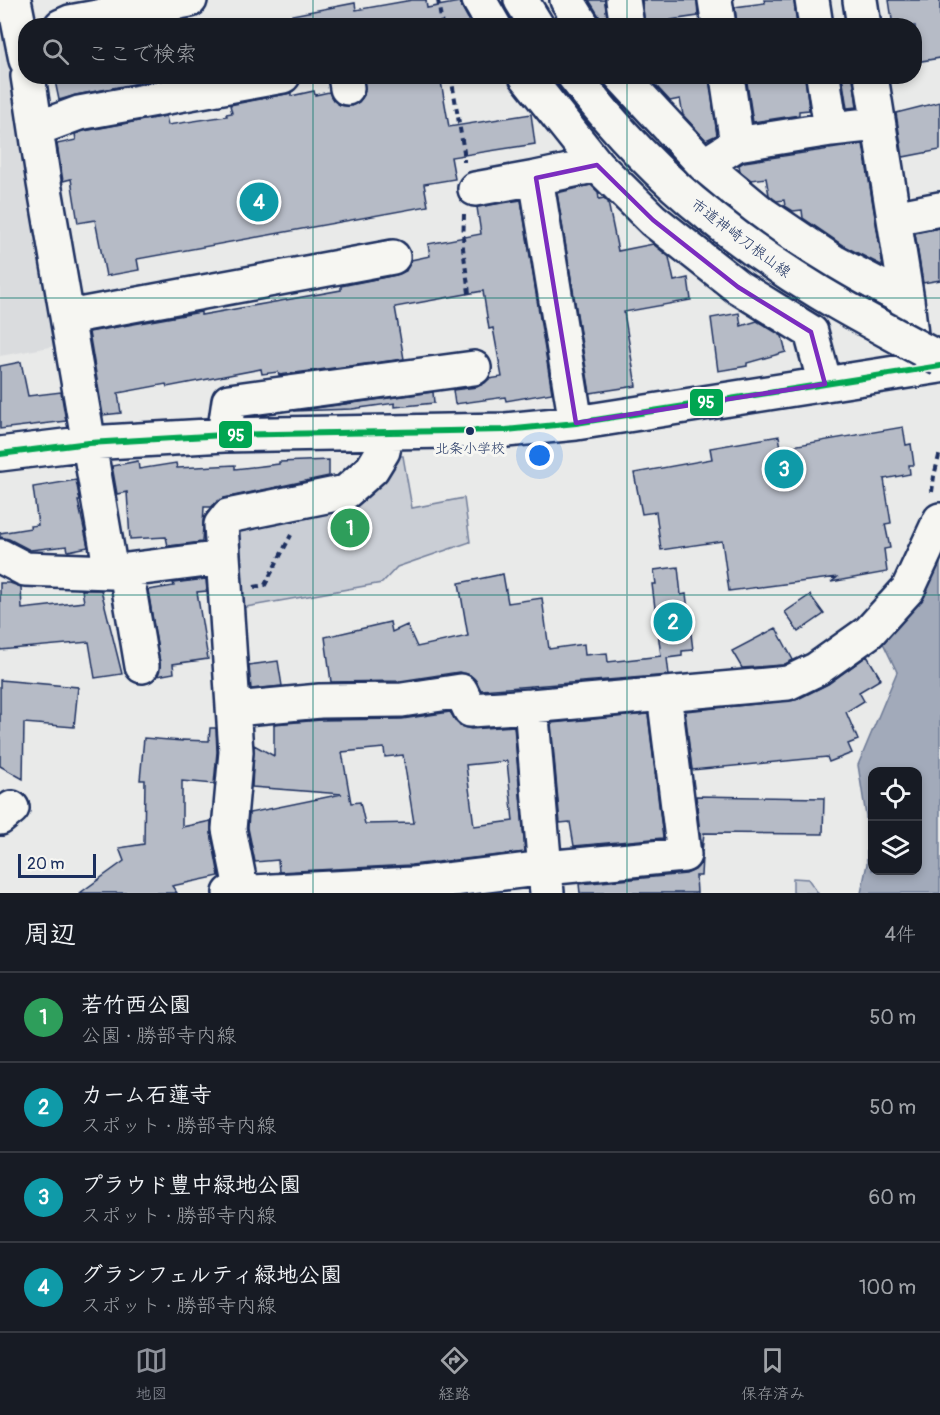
<!DOCTYPE html>
<html lang="ja">
<meta charset="utf-8">
<style>
body{margin:0;font-family:Pangolin,"Klee One",sans-serif;background:#242831;color:#f1f3f6}
.controls{position:absolute;right:18px;bottom:18px;display:grid;overflow:hidden;border-radius:12px;box-shadow:0 3px 9px #0003}
.controls button{width:54px;height:54px;display:grid;place-items:center;padding:0;border:0;border-bottom:2px solid #363941;background:#171b24;color:#f1f3f6;font:30px sans-serif}
.scale{position:absolute;left:18px;bottom:15px;width:78px;box-sizing:border-box;padding-left:6px;border:3px solid #1b2f5e;border-top:0;font-size:16px;line-height:21px;white-space:nowrap;color:#1b2f5e;-webkit-text-stroke:4px #f6f6f2;paint-order:stroke}
.you{position:absolute;left:540px;top:456px;width:21px;height:21px;margin:-15px;border:4px solid #fff;border-radius:50%;background:#1a73e8;box-shadow:0 0 0 9px #1a73e833}
.badge{display:grid;place-items:center;width:39px;height:39px;border-radius:50%;background:#8c9099;color:#fff;font-size:20px;font-weight:700}
.pin{position:absolute;translate:-50% -50%;border:3px solid #fff;box-shadow:0 2px 6px #0006}
.list{margin:0;padding:0;list-style:none}
h2{display:flex;justify-content:space-between;align-items:center;height:78px;margin:0;padding:0 24px;font-size:26px}
h2 small{font-size:20px;font-weight:400;color:#9ea1a6}
.list li{display:grid;grid-template-columns:39px 1fr auto;gap:18px;align-items:center;box-sizing:border-box;height:90px;padding:0 24px;border-top:2px solid #363941}
.list b{display:block;font-size:22px;white-space:nowrap}
.list p{margin:0;font-size:20px;white-space:nowrap;color:#9ea1a6}
.list em{font-size:20px;font-style:normal;color:#9ea1a6}
.icon{flex:none;width:33px;height:33px;fill:none;stroke:currentColor;stroke-width:2;stroke-linecap:round;stroke-linejoin:round}
.map{position:relative;flex:none;width:940px;height:893px;overflow:hidden}
.search{position:absolute;background:#171b24;box-shadow:0 3px 9px #0003;left:18px;right:18px;top:18px;height:66px;display:flex;align-items:center;gap:15px;box-sizing:border-box;padding:0 21px;border-radius:24px;color:#9ea1a6;font-size:22px}
.sheet{height:438px;background:#171b24}
nav{display:flex;justify-content:space-around;align-items:center;box-sizing:border-box;height:84px;border-top:2px solid #363941;background:#171b24;font-size:16px;color:#9ea1a6}
nav a{display:grid;justify-items:center;gap:3px}
nav .on{color:#8c9099}
.map>svg:first-child{display:block}
</style>
<div class="map">
<svg width="940" height="893" viewBox="0 0 940 893">
<rect width="100%" height="100%" fill="#e9eae9"/>
<filter id="ink" filterUnits="userSpaceOnUse"><feTurbulence type="fractalNoise" baseFrequency=".0167" numOctaves="2"/><feDisplacementMap in="SourceGraphic" scale="12" xChannelSelector="R" yChannelSelector="G"/><feConvolveMatrix kernelMatrix="1 2 1 2 8 2 1 2 1" color-interpolation-filters="sRGB"/></filter>
<g filter="url(#ink)">
<path fill="#dadcde" d="M0 3 56 346 0 356Z"/>
<path fill="#caced5" stroke="#727e9a" stroke-width="1.5" d="M390 456H403L412 508 464 498 470 542 397 567 382 583 240 608 236 522Z
M793 878 808 879 818 893H793Z"/>
<path fill="#a2aaba" stroke="#6c7995" stroke-width="1.5" fill-rule="evenodd" d="M940 550V893H861L867 864 866 816 858 765 897 672 882 641ZM872 772H918V870H872Z"/>
<path fill="#b6bbc6" stroke="#1b2f5e" stroke-width="1.5" fill-rule="evenodd" d="M412 0H426L427 8 459 2 472 26H293L292 15 355 3 356 10Z
M589 0H605L608 26H602L599 16Z
M642 0H697L698 16 671 20 672 26H645Z
M764 0H794L797 26H737L735 7 765 3Z
M889 0H940V58L915 62V26H893Z
M54 76H160V79L76 95 59 100Z
M364 76H440L449 127 531 114 535 144 451 157 455 179 424 184 428 206 137 259 139 270 106 276 95 220 78 223 71 179 63 181 57 144 76 140 75 134 84 131 166 116 168 125 227 116 226 114 232 113 230 105 291 93V96L314 91 315 95 329 92 333 100 340 105 351 106 359 102 364 95Z
M647 76H709L717 135 706 140 683 115 680 99 670 101Z
M746 76H805L809 110 799 111V115L753 122Z
M842 76H853L857 107 847 108Z
M940 102V150L903 157 896 113Z
M863 144 883 266 844 246 803 218 802 210 793 211 785 206 784 200 777 201 774 199 769 195 766 178 751 180 740 171 739 165 744 162Z
M591 185 598 192 599 199 604 198 608 202 618 251 653 244 669 257 674 281 688 278 691 300 624 312 636 386 590 393 557 193Z
M521 200 552 393 506 401 505 397 455 404 453 390 477 387 485 383 489 379 502 377 493 328 489 329 483 291 395 307 404 359 279 375 278 372 262 374 261 369 167 387 166 384 118 393 121 413 103 415 89 332 201 312V315L269 303 341 290V286L396 275 406 271 411 260 430 256 428 244 481 234 477 207Z
M940 228V280L923 283 915 233Z
M739 313 741 326 757 321 782 336 786 352 747 363V366L718 371 711 318Z
M21 362 28 396 61 392 66 421 0 429V366Z
M433 392 434 403 395 407V403L352 409 294 411Z
M903 427 906 445 911 444 914 465H909L910 474 884 479 891 523 885 524 890 548 884 549 887 572 831 582 838 577 729 591 722 541 661 550 656 512 642 514 634 473 712 459 710 448 779 436 781 448Z
M329 460V476L224 498 211 507H204L202 542 168 546 166 537 130 539 127 492 117 494 112 466 138 461 139 469 176 463 177 468 235 465V469L279 464V462Z
M76 480 80 501H78L88 547 68 551 67 546 30 550 9 539 0 537V533L31 528 30 526 38 525 33 487Z
M678 567 681 595 686 594 693 650 682 651V656L667 658 669 675 481 690 470 675 459 672 400 681 331 682 325 637 390 622 392 632 407 625 417 647 468 636 459 583 503 574 508 603 542 598 549 649 584 644 585 655 607 653 608 662 661 656 652 584H656L654 570Z
M206 579 207 591 197 592 208 659 173 664 174 673 157 676 160 663 148 590 174 586 173 583Z
M0 583H10L21 587 22 609 84 602 82 590H101L122 674 95 678 89 642 0 650Z
M810 595 824 614 798 632 785 612Z
M776 628 793 660 783 665 742 668 732 651Z
M867 656 881 679 859 692 864 701 846 712 858 740 848 744 852 753 829 762 827 757 692 770 685 711 796 700 828 684Z
M278 661 282 686 251 689 249 665Z
M0 680 78 687 74 727 24 723 23 779 0 766Z
M450 712 460 726 471 729 514 726 525 852 411 865 279 872 278 860 255 862 248 828 249 813 342 794 252 787 254 745 274 756V724L321 720 402 719ZM384 748 385 757 403 755 414 823 365 824 360 802 351 803 342 752ZM507 761 513 821 474 826 466 765Z
M648 714 663 838 574 846 570 822 560 823 551 723Z
M210 728H216L217 752 214 784 182 781V827L211 821V833L219 876 172 886 177 893H80L124 861 119 848 144 844 145 780H140L144 738 182 741V740L209 741Z
M696 796 824 798 823 834 704 833 702 852Z
M702 856 701 876H696L697 893H580L579 884 686 874 695 870 701 863Z"/>
<g fill="none" stroke-linecap="round" stroke-linejoin="round">
<g stroke="#1b2f5e" stroke-width="38">
<path id="minor" d="M14 0 26 60
M479 0 494 26
M521 0 537 26
M567 0 583 26
M623 0 627 26
M715 0 719 26
M812 0 816 26
M860 0 864 26
M61 26 70 22 190 0
M28 76 44 183 111 572
M345 76 347 88
M526 76 597 165 653 220 738 287 811 332 825 384
M574 76C614 128 659 176 710 216
M621 76 704 165 763 214 834 262 907 300 915 370
M727 76 737 144
M823 76 831 129
M871 76 907 300
M36 129 79 113 283 76
M704 165 737 144 831 129 877 124
M536 178 576 423
M475 189 536 178 597 165
M894 218 940 209
M68 317 393 257
M224 435 229 401 474 368
M0 454 89 443 224 435 506 430 576 423 940 366
M0 556 25 569 111 572 223 558
M126 571 142 666
M531 706 547 893
M235 709 320 701 402 700 461 691 470 710 531 706 788 683 817 669 869 632 908 589 940 520
M0 818 12 808
M230 893 413 884 545 868 684 855 664 694
M242 893 229 829 236 752 221 525 228 516 346 492 372 469 383 451 386 433"/>
</g>
<path stroke="#1b2f5e" stroke-width="4" stroke-dasharray="6 4.5" stroke-linecap="butt" d="M438 0 442 26
M451 76 464 152V162
M464 214 463 248 469 293
M932 492 934 476 940 452
M333 527 352 524 354 521
M254 587 265 585 291 535"/>
<use href="#minor" stroke="#f6f6f2" stroke-width="33"/>
<g stroke="#1b2f5e" stroke-width="38" stroke-linecap="butt">
<path id="minor-bridge" d="M710 216C783 276 857 315 940 359"/>
</g>
<use href="#minor-bridge" stroke="#f6f6f2" stroke-width="33"/>
<g stroke="#f6f6f2" stroke-width="10">
<path id="bus-1" d="M0 454 89 443 224 435 506 430 576 423 940 366"/>
</g>
<use href="#bus-1" stroke="#00a651" stroke-width="6"/>
</g>
</g>
<path fill="none" stroke="#7b2cbf" stroke-width="4.5" stroke-linejoin="round" d="M597 165 653 220 738 287 811 332 825 384 576 423 536 178Z"/>
<path fill="none" stroke="#0f766e" stroke-width="1.5" stroke-opacity="0.55" d="M313 0V26M627 0V26M313 76V893M627 76V893M0 298H940M0 595H940"/>
<circle fill="#1b2f5e" stroke="#f6f6f2" stroke-width="2" cx="470" cy="431" r="5"/>
<g text-anchor="middle" stroke-width="6" stroke-linejoin="round" paint-order="stroke">
<g font-size="14" fill="#1b2f5e" stroke="#f6f6f2">
<text x="470" y="453">北条小学校</text>
</g>
<g font-size="15" fill="#1b2f5e" stroke="#f6f6f2">
<text transform="translate(741 238) rotate(37)" y="5">市道神崎刀根山線</text>
</g>
</g>
<g stroke="#f6f6f2" stroke-width="2">
<rect x="689" y="388" width="35" height="29" rx="6" fill="#00a651"/>
<rect x="218" y="420" width="35" height="29" rx="6" fill="#00a651"/>
</g>
<g font-size="16" text-anchor="middle" font-weight="bold" fill="#fff">
<text x="706" y="408">95</text>
<text x="236" y="441">95</text>
</g>
</svg>
<div class="controls">
<button><svg class="icon" aria-label="locate" viewBox="0 0 24 24"><circle cx="12" cy="12" r="6"/><path d="M12 2v4M12 18v4M2 12h4M18 12h4"/></svg></button>
<button><svg class="icon" aria-label="layers" viewBox="0 0 24 24"><path d="M12 4l9 5-9 5-9-5zM3 14l9 5 9-5"/></svg></button>
</div>
<div class="scale">20 m</div>
<div class="you"></div>
<div class="pin badge" style="left:350px;top:528px;background:#2e9e5b">1</div>
<div class="pin badge" style="left:673px;top:622px;background:#0f9aa8">2</div>
<div class="pin badge" style="left:784px;top:469px;background:#0f9aa8">3</div>
<div class="pin badge" style="left:259px;top:202px;background:#0f9aa8">4</div>
<div class="search"><svg class="icon" aria-label="search" viewBox="0 0 24 24"><circle cx="10" cy="10" r="6"/><path d="M15 15l6 6"/></svg>ここで検索</div>
</div>
<section class="sheet">
<h2>周辺<small>4件</small></h2>
<ul class="list">
<li><span class="badge" style="background:#2e9e5b">1</span><div><b>若竹西公園</b><p>公園 · 勝部寺内線</p></div><em>50 m</em></li>
<li><span class="badge" style="background:#0f9aa8">2</span><div><b>カーム石蓮寺</b><p>スポット · 勝部寺内線</p></div><em>50 m</em></li>
<li><span class="badge" style="background:#0f9aa8">3</span><div><b>プラウド豊中緑地公園</b><p>スポット · 勝部寺内線</p></div><em>60 m</em></li>
<li><span class="badge" style="background:#0f9aa8">4</span><div><b>グランフェルティ緑地公園</b><p>スポット · 勝部寺内線</p></div><em>100 m</em></li>
</ul>
</section>
<nav>
<a class="on"><svg class="icon" aria-label="map" viewBox="0 0 24 24"><path d="M3 6l6-2 6 2 6-2v14l-6 2-6-2-6 2zM9 4v14M15 6v14"/></svg>地図</a>
<a><svg class="icon" aria-label="directions" viewBox="0 0 24 24"><path d="M12 3l9 9-9 9-9-9zM9 14v-3h6M13 9l2 2-2 2"/></svg>経路</a>
<a><svg class="icon" aria-label="saved" viewBox="0 0 24 24"><path d="M7 4h10v16l-5-4-5 4z"/></svg>保存済み</a>
</nav>
